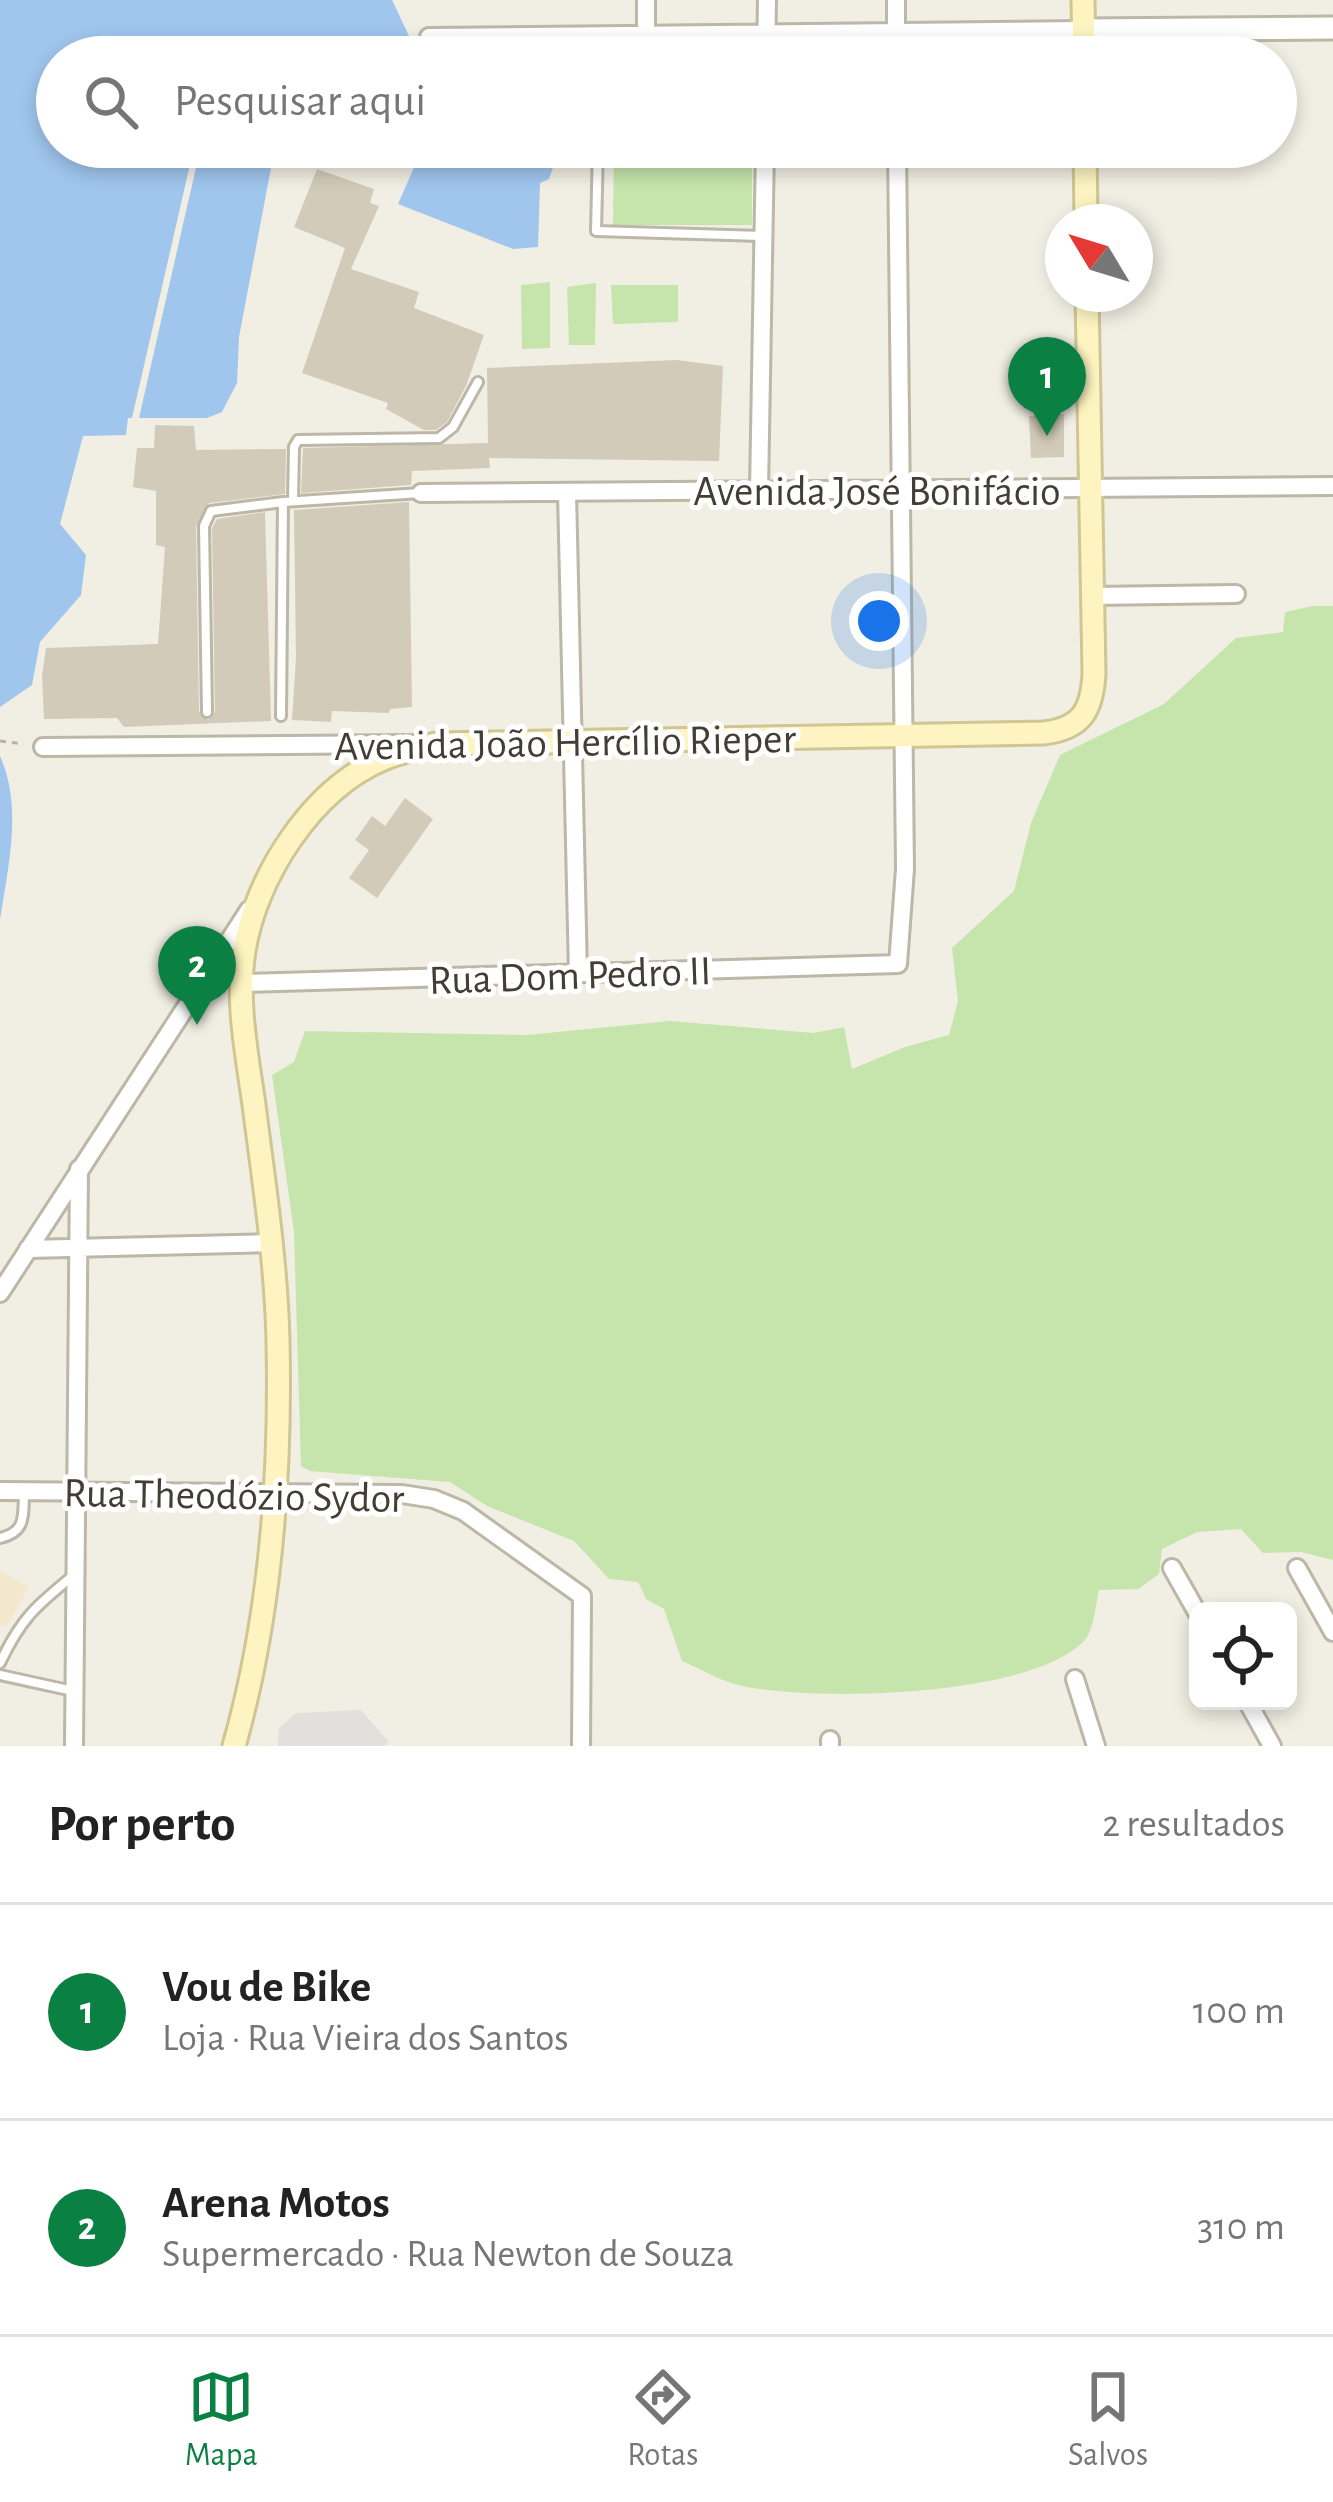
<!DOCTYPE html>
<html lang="pt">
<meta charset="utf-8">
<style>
body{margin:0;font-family:"Alegreya Sans",sans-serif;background:#f6f6f6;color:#222}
.controls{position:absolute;right:36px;bottom:36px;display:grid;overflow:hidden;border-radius:18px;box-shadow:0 6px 18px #0003}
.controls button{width:108px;height:108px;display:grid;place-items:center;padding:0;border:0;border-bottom:3px solid #e0e0e0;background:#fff;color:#222;font:60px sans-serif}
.compass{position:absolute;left:1045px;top:204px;width:108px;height:108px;border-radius:50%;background:#fff;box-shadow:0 6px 18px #0003;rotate:308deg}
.you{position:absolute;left:879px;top:621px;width:42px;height:42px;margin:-30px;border:9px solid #fff;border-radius:50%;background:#1a73e8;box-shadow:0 0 0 18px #1a73e833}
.badge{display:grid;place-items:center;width:78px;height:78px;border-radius:50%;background:#0b8043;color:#fff;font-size:39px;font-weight:700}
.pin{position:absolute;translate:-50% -99px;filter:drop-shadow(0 3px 6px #0008)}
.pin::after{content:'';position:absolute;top:63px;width:42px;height:36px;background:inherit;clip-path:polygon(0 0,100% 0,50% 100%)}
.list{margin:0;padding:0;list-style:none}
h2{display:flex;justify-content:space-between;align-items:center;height:156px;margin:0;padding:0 48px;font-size:51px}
h2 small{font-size:39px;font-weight:400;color:#767676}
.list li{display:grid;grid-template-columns:78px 1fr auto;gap:36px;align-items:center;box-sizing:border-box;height:216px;padding:0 48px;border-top:3px solid #e0e0e0}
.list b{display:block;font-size:45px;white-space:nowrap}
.list p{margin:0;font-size:39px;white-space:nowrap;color:#767676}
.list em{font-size:39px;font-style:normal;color:#767676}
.icon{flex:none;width:66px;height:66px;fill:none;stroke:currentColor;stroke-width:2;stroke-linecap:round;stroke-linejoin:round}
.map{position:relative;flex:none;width:1333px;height:1746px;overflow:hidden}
.search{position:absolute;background:#fff;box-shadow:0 6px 18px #0003;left:36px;right:36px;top:36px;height:132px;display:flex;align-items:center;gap:30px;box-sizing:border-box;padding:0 42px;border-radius:66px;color:#767676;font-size:45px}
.sheet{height:588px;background:#fff}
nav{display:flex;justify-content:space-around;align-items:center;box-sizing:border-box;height:168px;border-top:3px solid #e0e0e0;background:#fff;font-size:33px;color:#767676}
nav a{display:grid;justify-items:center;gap:6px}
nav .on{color:#0b8043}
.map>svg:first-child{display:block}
</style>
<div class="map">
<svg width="1333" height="1746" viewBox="0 0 1333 1746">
<rect width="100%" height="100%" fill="#f1eee3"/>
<path fill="#f3e7ce" d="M0 1571 29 1587 6 1627 0 1624Z"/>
<path fill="#c6e5ac" d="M614 147H752V225H613Z
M550 282V348L522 349 521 285Z
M596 283 595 345H569L567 287Z
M611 285H678V322L613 324Z
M1313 606H1333V1560L1301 1552 1263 1553 1241 1529 1197 1532 1162 1549 1159 1574 1138 1589 1099 1590C1095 1606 1094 1632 1083 1642 1028 1697 817 1702 742 1686 722 1682 701 1669 682 1661L664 1609 646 1599 638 1582 609 1579 574 1541 487 1506 450 1482 310 1471 301 1466 294 1232 272 1075 294 1062 305 1031 527 1035 670 1021 814 1033 844 1027 852 1069 905 1047 949 1035 958 1001 952 948 1014 891 1031 823 1060 755 1164 704 1236 638 1283 632 1285 612Z"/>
<path fill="#e2e0dc" d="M361 1710 389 1742 384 1746H278L279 1728 296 1713Z"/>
<path fill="#a0c6ed" d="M0 0H392L419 57H57V147H410L408 168H271L239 337 237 383 222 412 207 418H128L126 435 83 436 60 524 86 555 81 595 40 642 32 685 0 707Z
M423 147H560L549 179 540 183 538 247 513 249 398 204Z
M0 756C23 808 8 866 0 920Z"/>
<path fill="#f1eee3" d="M206 147H216L197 163 139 418H132L191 160Z
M266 147H270L274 162H282L283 147H289L288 162H309L310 147H317L316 161H336L337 147H345L343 161H364L365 147H371L370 161H391L393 147H399L397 160 409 162 408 168 271 167Z"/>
<path fill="#d2cbb9" d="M317 169 374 189 370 203 379 206 351 269 419 292 414 308 484 335 466 386 447 422 436 430H424L386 409 388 403 302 373 345 248 294 227Z
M677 360 723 366 719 461 489 458 490 468 412 471 411 485 301 493 303 448 488 443 487 368Z
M1064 414V457L1031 458 1029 416Z
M155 425 194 426 196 450 286 449 285 494 209 503 196 526 199 712 208 720 215 712 212 528 217 519 265 512 271 721 124 727 117 718 44 719 42 676 46 648 158 644 165 547 156 545V491L133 487 137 448H154Z
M409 502 412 707 390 709 389 713 332 711 331 722 292 720 296 658 294 510Z
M405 798 433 819 377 898 349 878 369 850 355 840 372 816 385 826Z"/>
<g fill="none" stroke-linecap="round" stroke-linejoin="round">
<g stroke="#bcb7a6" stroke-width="14">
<path id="service" d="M603 57 605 35
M598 147 596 231 762 236
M293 500 294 447 298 440 439 438 453 427 478 382
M207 712 204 526 211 511 283 502
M281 716 283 502 421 493
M0 1538C26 1532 23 1517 24 1494
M0 1663C22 1617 36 1606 75 1574
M0 1675 73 1691"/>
</g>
<g stroke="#bcb7a6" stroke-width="22">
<path id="minor" d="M896 0V57
M646 34V0
M429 37 1083 30
M766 57 767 0
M759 491 765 147
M567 492 578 974
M421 493 1333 486
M1093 596 1236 594
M43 747 415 744
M242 983 898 964 905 869 897 147
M28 1249 272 1243
M0 1293 249 910
M0 1491 402 1494 434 1499 463 1511 582 1596 581 1746
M1172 1568 1198 1614
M1297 1568 1333 1632
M1075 1679 1096 1746
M1247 1701 1272 1746
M830 1740V1746
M74 1746 79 1169"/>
</g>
<g stroke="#bcb7a6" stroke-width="27">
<path id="tertiary" d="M1083 30 1333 28"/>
</g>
<g stroke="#d0c694" stroke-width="27">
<path id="secondary" d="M1083 0 1084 57
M1085 147 1086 222
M234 1746C271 1616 281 1475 278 1340 276 1261 264 1183 254 1105 247 1055 236 1001 244 951 256 876 312 789 383 759 400 752 418 748 436 744L1043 733C1081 729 1092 711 1094 674L1087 294"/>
</g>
<path stroke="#bdb498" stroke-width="3" stroke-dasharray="6 6" stroke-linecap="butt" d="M0 741 24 744"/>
<use href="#service" stroke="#fff" stroke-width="8"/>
<use href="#minor" stroke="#fff" stroke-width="16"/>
<use href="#tertiary" stroke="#fff" stroke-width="21"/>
<use href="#secondary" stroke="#fdf4c1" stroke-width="21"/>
</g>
<g text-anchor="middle" stroke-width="10" stroke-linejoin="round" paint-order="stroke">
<g font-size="42" fill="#433e34" stroke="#fff">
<text x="877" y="505">Avenida José Bonifácio</text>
<text transform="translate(565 741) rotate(-1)" y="15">Avenida João Hercílio Rieper</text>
<text transform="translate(570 974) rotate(-2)" y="15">Rua Dom Pedro II</text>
<text transform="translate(234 1494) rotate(1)" y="15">Rua Theodózio Sydor</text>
</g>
</g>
</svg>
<div class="controls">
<button><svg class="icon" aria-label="locate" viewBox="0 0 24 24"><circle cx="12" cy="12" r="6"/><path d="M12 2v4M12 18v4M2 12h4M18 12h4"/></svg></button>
</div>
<svg class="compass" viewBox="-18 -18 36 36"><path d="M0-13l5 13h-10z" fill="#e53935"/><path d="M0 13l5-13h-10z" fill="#767676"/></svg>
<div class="you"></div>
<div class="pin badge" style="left:1047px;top:436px">1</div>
<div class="pin badge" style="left:197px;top:1025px">2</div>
<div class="search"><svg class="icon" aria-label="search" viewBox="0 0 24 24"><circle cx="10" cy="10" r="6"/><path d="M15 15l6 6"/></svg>Pesquisar aqui</div>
</div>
<section class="sheet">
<h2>Por perto<small>2 resultados</small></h2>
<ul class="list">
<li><span class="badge">1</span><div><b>Vou de Bike</b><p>Loja · Rua Vieira dos Santos</p></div><em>100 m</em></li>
<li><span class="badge">2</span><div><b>Arena Motos</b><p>Supermercado · Rua Newton de Souza</p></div><em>310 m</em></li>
</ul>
</section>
<nav>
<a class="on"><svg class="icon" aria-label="map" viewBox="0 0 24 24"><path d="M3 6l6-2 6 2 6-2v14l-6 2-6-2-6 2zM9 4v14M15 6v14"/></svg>Mapa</a>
<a><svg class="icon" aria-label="directions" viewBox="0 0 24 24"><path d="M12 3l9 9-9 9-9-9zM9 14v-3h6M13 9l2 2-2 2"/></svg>Rotas</a>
<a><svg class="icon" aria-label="saved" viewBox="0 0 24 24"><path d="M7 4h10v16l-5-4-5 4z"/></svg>Salvos</a>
</nav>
